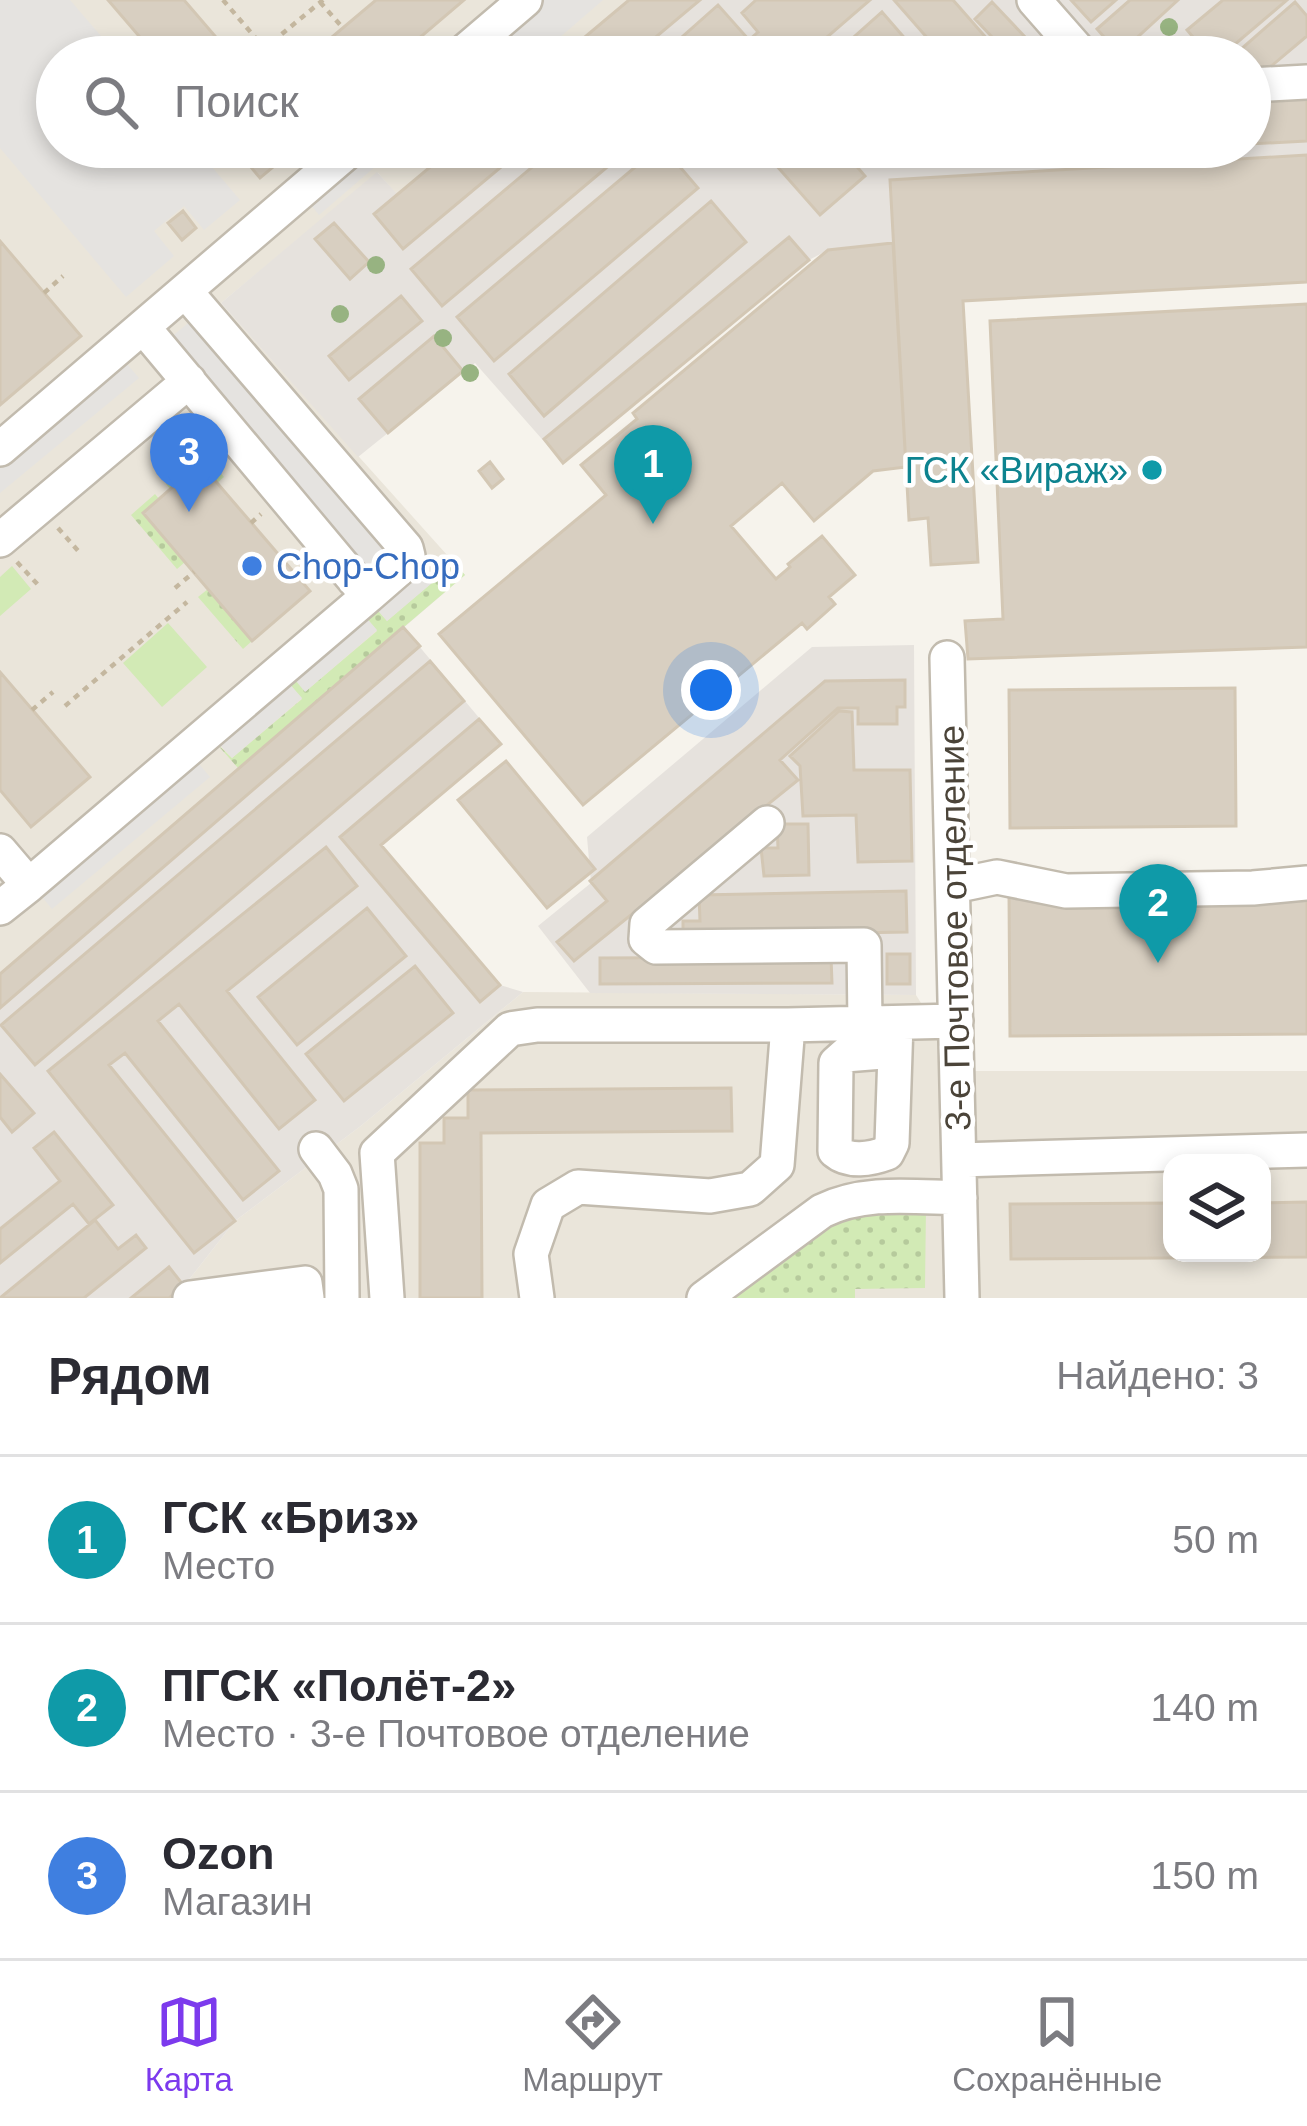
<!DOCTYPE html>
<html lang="ru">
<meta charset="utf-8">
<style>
body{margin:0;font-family:Arial,sans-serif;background:#f7f7f7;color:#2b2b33}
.controls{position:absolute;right:36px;bottom:36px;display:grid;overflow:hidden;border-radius:24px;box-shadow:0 6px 18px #0003}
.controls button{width:108px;height:108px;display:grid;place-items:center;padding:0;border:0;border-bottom:3px solid #e1e1e2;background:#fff;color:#2b2b33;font:60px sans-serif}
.you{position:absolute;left:711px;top:690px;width:42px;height:42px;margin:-30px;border:9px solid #fff;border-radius:50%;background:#1a73e8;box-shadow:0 0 0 18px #1a73e833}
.badge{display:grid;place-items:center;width:78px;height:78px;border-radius:50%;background:#7c3aed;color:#fff;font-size:39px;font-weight:700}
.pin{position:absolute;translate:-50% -99px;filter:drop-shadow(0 3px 6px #0008)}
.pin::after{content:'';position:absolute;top:63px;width:42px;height:36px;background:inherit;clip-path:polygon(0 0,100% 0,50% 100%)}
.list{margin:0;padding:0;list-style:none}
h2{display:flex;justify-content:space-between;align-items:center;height:156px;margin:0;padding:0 48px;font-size:51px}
h2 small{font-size:39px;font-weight:400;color:#7c7c81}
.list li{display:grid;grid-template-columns:78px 1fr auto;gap:36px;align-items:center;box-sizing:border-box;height:168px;padding:0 48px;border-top:3px solid #e1e1e2}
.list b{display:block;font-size:45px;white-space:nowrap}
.list p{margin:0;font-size:39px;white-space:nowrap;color:#7c7c81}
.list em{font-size:39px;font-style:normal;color:#7c7c81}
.icon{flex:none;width:66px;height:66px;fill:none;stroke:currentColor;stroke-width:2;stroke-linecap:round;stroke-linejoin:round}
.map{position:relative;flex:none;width:1307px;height:1298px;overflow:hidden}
.search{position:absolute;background:#fff;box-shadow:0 6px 18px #0003;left:36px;right:36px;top:36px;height:132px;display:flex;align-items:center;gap:30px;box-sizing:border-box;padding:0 42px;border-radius:66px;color:#7c7c81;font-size:45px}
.sheet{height:660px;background:#fff}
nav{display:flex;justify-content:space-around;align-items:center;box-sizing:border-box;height:168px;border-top:3px solid #e1e1e2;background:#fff;font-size:33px;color:#7c7c81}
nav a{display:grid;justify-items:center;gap:6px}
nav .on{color:#7c3aed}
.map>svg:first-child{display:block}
</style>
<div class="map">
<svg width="1307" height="1298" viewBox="0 0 1307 1298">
<defs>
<pattern id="grass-dots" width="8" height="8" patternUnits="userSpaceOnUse" patternTransform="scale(3)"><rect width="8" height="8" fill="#d2eab5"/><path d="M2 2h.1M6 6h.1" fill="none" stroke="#b6ca9c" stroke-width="1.8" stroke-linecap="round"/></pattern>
</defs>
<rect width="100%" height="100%" fill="#f6f3ec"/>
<path fill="#eae5da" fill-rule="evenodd" d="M0 0H629L561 57H57V147H454L397 195 378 173 221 303 465 575 0 974Z
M523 992 916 995 964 1071H1307V1298H169L184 1286 235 1221 362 1125ZM1172 1163H1262V1253H1172Z"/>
<path fill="#e6e2dd" d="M629 0H1307V155L890 180 893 243 828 250 809 260 563 463 475 363 358 457 221 303 377 172 397 194 454 147H1250V57H561Z
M403 627 501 744 382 846 500 985 523 992 362 1125 235 1221 184 1286 169 1298H0V974Z
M914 645 916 995 590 993 538 926 591 883 587 837 812 647Z"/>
<path fill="url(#grass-dots)" d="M203 452 224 477 217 483 170 489 166 484Z
M155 494 159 499 143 513 185 562 177 569 131 515Z
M455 563 465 575 238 768 215 742 232 758 302 699 287 681 292 676 306 691 377 631 364 615 375 607 387 621Z
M208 589 252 641 243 649 198 597Z
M926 1208 925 1288 855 1289V1298H734L838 1220Z"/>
<path fill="#d2eab5" d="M12 566 31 589 0 616V577Z
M168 623 207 667 162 707 123 663Z"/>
<path fill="#e5e3e0" d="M0 0H70L119 57H57V147H195L240 200 204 230 184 206 154 231 174 256 126 297 0 148Z
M538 0H603L537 57H471Z
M362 150 376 166 319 215 306 199Z
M193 319 395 554 366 580 163 344Z
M109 343 139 378 0 493V433Z
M433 557 445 572 387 621 375 607Z
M364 615 377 630 305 692 292 676Z
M287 681 302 698 232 758 217 741Z
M195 759 210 777 52 909 37 891Z"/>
<path fill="#d8cfc1" stroke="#d3c7b4" stroke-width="3" d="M108 0H184L233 57H157Z
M376 0H464L397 57H316L313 53Z
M629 0H700L632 57H561Z
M756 0H870L804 57H681L678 55 688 46 681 38 718 5 749 40 758 32 742 13Z
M894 0H953L1003 57H944Z
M1071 0H1116L1091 22Z
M1130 0H1178L1119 54 1097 29Z
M1223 0H1287L1220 57H1210L1187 30Z
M992 2 1044 57H1011L975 19Z
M1295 2 1307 16V36L1263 73 1250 74V57H1232Z
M882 12 921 57H855L845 45Z
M1307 92V141L1250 144V96Z
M234 147H297L260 178Z
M454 147H525L403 249 374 214Z
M556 147H631L442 306 411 269Z
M659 147H663L698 188 494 361 457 317Z
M760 147H840L865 176 820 215Z
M872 147H903L906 151 888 165Z
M934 147H999L1008 157 947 162Z
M1023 147H1202L1032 157Z
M1307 155V282L963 301 978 562 931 565 928 518 909 520 890 180Z
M711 201 746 242 544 416 509 374Z
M183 211 196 228 182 240 168 223Z
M334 223 369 262 350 279 315 239Z
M789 237 809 260 563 463 544 439Z
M0 241 81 336 0 405Z
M893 243 906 467 873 471 814 521 782 483 731 526 776 579 790 567 788 564 822 536 855 575 829 597 835 604 807 629 802 623 583 805 439 634 606 495 581 465 637 419 633 413 828 250Z
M401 296 422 321 349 380 329 356Z
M1307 304V647L968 659 965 621 1003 619 990 321Z
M434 336 463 371 388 433 359 399Z
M490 462 503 479 492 488 479 471Z
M200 463 310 591 252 641 143 513Z
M403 627 420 646 0 1008V974Z
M430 661 464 701 35 1065 1 1025Z
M0 672 90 777 31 827 0 790Z
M905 680V707H897V724H858V708H838L780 760 798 780 574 961 557 942 607 901 590 881 825 681Z
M1235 688 1236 826 1010 828 1009 690Z
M839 711 852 712 854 770H910L912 861 858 862 856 815 803 816 800 766 790 756Z
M479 719 501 744 381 845 500 985 480 1002 340 837Z
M506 761 595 869 547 908 458 800Z
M777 824H808L809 875 764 876 761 848H778Z
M326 847 357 886 227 991 315 1100 279 1129 179 1004 158 1021 279 1171 243 1200 125 1053 109 1065 235 1221 194 1253 48 1071Z
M906 891 907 932 683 936V921H700L699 895Z
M1307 891V1034L1010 1036 1009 893Z
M367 908 406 956 297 1045 258 997Z
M887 954H910V984H887Z
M831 957 832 983 600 984V958Z
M415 966 453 1013 344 1101 306 1054Z
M0 1074 34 1113 12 1132 0 1117Z
M731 1088 732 1131 481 1133 482 1298H420V1143H444V1118H468V1090Z
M54 1132 113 1205 89 1224 73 1204 0 1263V1229L60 1181 34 1148Z
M1307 1202V1257L1011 1259 1010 1204 1172 1203V1253H1262V1203Z
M95 1220 118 1249 136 1235 146 1248 84 1298H0Z
M169 1267 184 1286 169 1298H131Z"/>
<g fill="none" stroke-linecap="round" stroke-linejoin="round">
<g stroke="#c2bbae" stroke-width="38">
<path id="minor" d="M1034 0 1084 57
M458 57 525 0
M1250 85 1307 82
M185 291 406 548 408 556 406 563 368 596
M0 449 353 147
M0 540 189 381
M947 658 962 1298
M767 823 647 924 646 939 656 947 864 945 865 1024
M0 851 29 885 368 596 143 327
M954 886 997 877 1066 891 1253 888 1307 883
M0 908 29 885
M895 1051 845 1055 836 1063 835 1151C849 1163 871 1159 887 1153L892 1143 896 1023
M316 1149 335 1174 341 1189 342 1298
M959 1160 1307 1150
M190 1298 305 1283 307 1298
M387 1298 377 1153 510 1029 537 1025H788
M537 1298 531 1254 548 1205 578 1187 710 1196 750 1189 777 1165 788 1025 956 1021
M704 1298 822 1211C865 1190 913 1197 960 1198"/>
</g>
<path stroke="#c4b79f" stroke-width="4.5" stroke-dasharray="6 6" stroke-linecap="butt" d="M223 0 272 57
M320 2 343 28
M254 57 323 0
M44 293 63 276
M251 523 261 514
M58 528 80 553
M17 562 40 587
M175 588 194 572
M65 706 187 602
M32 710 53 692"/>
<use href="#minor" stroke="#fff" stroke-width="33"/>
</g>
<g fill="#97b381">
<circle cx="1169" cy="27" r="9"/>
<circle cx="376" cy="265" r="9"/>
<circle cx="340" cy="314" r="9"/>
<circle cx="443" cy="338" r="9"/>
<circle cx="470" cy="373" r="9"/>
</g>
<circle fill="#0f9aa8" stroke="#fff" stroke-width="4.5" cx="1152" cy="470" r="12"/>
<circle fill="#3f7fe0" stroke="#fff" stroke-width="4.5" cx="252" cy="566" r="12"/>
<g text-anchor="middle" stroke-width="9" stroke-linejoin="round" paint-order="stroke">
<g font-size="36" fill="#0d838f" stroke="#fff" text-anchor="end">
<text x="1128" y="483">ГСК «Вираж»</text>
</g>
<g font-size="36" fill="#366cbe" stroke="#fff" text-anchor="start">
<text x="276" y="579">Chop-Chop</text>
</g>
<g font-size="36" fill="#4b4439" stroke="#fff">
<text transform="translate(954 928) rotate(-91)" y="13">3-е Почтовое отделение</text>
</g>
</g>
</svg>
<div class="controls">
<button><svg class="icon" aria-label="layers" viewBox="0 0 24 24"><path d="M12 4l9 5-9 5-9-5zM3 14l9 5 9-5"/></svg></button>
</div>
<div class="you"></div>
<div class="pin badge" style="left:653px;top:524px;background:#0f9aa8">1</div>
<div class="pin badge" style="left:1158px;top:963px;background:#0f9aa8">2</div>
<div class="pin badge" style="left:189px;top:512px;background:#3f7fe0">3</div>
<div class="search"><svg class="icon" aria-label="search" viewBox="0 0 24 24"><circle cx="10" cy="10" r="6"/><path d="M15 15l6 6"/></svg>Поиск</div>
</div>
<section class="sheet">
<h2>Рядом<small>Найдено: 3</small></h2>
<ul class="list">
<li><span class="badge" style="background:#0f9aa8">1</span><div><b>ГСК «Бриз»</b><p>Место</p></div><em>50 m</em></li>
<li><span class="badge" style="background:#0f9aa8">2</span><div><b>ПГСК «Полёт-2»</b><p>Место · 3-е Почтовое отделение</p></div><em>140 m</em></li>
<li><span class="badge" style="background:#3f7fe0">3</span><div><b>Ozon</b><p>Магазин</p></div><em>150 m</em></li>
</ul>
</section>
<nav>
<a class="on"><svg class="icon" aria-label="map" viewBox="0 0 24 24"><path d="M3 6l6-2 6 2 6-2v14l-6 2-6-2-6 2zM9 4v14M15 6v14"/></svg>Карта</a>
<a><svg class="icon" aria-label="directions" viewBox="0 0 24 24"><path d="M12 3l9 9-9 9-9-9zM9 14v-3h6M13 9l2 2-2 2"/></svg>Маршрут</a>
<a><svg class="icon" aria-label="saved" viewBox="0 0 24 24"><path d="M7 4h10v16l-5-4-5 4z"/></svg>Сохранённые</a>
</nav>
